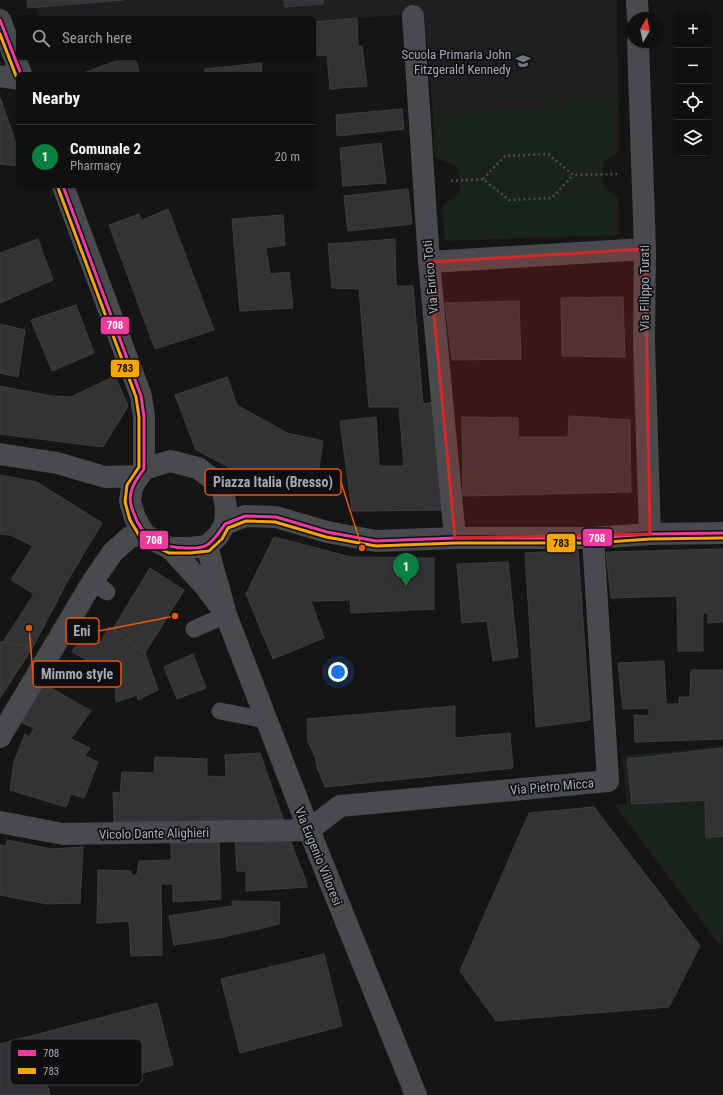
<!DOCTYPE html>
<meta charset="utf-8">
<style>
body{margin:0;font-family:"Roboto Condensed",sans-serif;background:#191919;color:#f1f3f6}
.controls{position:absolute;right:12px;top:12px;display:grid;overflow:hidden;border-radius:6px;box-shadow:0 1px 3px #0004}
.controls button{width:36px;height:36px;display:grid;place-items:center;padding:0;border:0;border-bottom:1px solid #303030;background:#101010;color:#f1f3f6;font:20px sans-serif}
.compass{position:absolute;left:627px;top:12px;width:36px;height:36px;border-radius:50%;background:#101010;box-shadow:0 1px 3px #0004;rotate:9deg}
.you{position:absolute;left:338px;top:672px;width:14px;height:14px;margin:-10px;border:3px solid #fff;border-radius:50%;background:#1a73e8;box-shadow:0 0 0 6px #1a73e833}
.badge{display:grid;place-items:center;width:26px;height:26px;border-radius:50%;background:#0b8043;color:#fff;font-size:13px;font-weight:700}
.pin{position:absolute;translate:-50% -33px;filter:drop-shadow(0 1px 2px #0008)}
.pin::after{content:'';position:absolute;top:21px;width:14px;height:12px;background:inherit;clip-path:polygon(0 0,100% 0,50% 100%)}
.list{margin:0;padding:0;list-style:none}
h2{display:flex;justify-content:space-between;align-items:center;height:52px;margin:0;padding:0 16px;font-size:17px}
h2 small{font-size:13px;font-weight:400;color:#9c9d9f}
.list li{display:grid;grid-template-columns:26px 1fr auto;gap:12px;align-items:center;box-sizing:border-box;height:64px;padding:0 16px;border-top:1px solid #303030}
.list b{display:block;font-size:15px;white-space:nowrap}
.list p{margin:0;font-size:13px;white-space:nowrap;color:#9c9d9f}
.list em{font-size:13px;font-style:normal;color:#9c9d9f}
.icon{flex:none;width:22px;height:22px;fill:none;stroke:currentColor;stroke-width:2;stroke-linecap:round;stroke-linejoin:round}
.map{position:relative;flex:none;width:723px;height:1095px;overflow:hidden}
.search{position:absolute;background:#101010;box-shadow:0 1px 3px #0004;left:16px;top:16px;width:300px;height:44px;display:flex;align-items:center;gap:10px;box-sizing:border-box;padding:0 14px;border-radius:6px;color:#9c9d9f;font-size:15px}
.panel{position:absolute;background:#101010;box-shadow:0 1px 3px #0004;left:16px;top:72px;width:300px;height:116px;border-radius:6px}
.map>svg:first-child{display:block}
</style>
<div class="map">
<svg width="723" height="1095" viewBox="0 0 723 1095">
<rect width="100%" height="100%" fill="#151515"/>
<path fill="#1f1f21" d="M27 0H617L618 99 433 115 424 13 314 22V18H39L35 8H28Z"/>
<path fill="#1a221c" d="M618 99 619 151 603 162V186L618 198 619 235 445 241 442 206 460 192 458 167 434 157 433 115Z
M723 746V943L717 942 615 805 627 803 622 756Z"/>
<path fill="#333335" stroke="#3d3e42" d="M27 0H123L28 8Z
M284 0H323V4L285 7Z
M357 18 358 47 362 46 367 86 330 89 327 55 314 56V22Z
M124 58H135L140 74H81Z
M261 63 262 74H205V69Z
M0 97 18 149V166L0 164Z
M402 109 404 129 337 136 336 115Z
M381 143 386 183 343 186 340 148Z
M408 189 412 224 348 231 344 196Z
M168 209 214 330 155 349 109 225 139 214 142 220Z
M283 215 285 245 266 248 270 274 289 272 293 308 240 311 232 219Z
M38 239 53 280 0 303V253Z
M395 239 396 286H413L423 404 435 402 445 510 352 511 340 421 376 417 379 466H404L399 407H369L359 289 332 288 328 244Z
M623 297 625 357 562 356 561 298Z
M519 301 521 359 452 360 445 303Z
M76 305 94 353 52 371 31 320Z
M0 324 25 330 18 377 0 373Z
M115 376 128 406 103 447 0 434V386L51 396 71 397Z
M227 377 237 405 287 433 323 441 315 494 263 485 196 450 175 395Z
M569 416 630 420 631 492 463 496 462 417 518 418V437H568Z
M0 475 37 482 102 523 68 580 33 647 3 642 34 594 11 580 33 546 10 535 0 534Z
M274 537 351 557 434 558V609L351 613 350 600 311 601 324 638 273 659 246 594Z
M723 549V622L708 623V613H703V651H678L677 596 611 598 606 552Z
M578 550 590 720 536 727 525 553Z
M508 562 518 657 493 661 487 621 462 623 457 564Z
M150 568 184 590 145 653 113 629Z
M109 627 113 629 145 653 158 690 138 700 137 695 116 702 115 675 72 652 84 633 100 643Z
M0 642 33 647 0 698Z
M193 654 206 688 177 699 164 667Z
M664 661 666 704H679V697H690L691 670H723V739L635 742 634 715 649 716V708L623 709 618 663Z
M44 684 91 711 71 739 90 748 85 756 98 762 84 798 71 794 66 807 10 790 14 762 25 734 29 737 34 728 22 723Z
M455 706V738L510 733 513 768 325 787 317 767 315 757 308 741 307 719Z
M723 748V836L706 838 705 800 632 804 627 759Z
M260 753 284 822H114L113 792 120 793 122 772 154 773 155 757 207 759V776L226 777 225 755Z
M594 807 700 946 669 1007 496 1021 460 971 529 813Z
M289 837 308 887 246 891V871H237L235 839Z
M7 840 52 849 83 847 80 903 47 904 0 895V845L6 846Z
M219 841 221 899 173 902V884H161L162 955 131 956 129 921 97 923 98 870 131 871V875H137L139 861 171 860V842Z
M232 901 280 902 279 924 224 937 174 945 169 916 232 906Z
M324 954 342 1026 240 1053 221 979Z
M157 1003 173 1065 120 1079 116 1067 47 1084 50 1095H0V1044Z"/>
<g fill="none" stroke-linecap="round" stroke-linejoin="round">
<path stroke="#4a4c4f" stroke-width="2.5" stroke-dasharray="2 3" stroke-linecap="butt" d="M483 179 505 156 548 154 573 175 617 174
M451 181 483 179 509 200 552 198 573 175"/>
<path stroke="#484a4e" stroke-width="17" d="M93 581 107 592
M194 629 226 615
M220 711 266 720"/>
<path stroke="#484a4e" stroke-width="22" d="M637 0 638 18
M413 16 429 262 455 538
M0 20 21 74
M638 42 645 249 644 342 650 534
M0 76 18 79
M63 186 141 396 144 417V469
M429 262 645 249
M0 454 57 463 105 477 139 476
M170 461 198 468 211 478 223 491 226 508 225 524 218 536 207 546 190 548H170L157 542 144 534 135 518 130 501 132 487 139 476 144 469Z
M225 524 245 516 276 517 327 532 376 541 455 538H593L650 534 723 533
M207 546 226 615 309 830 416 1095
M170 548 204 585 219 605
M0 737 93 581 113 552 130 537 144 534
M0 822 63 834 309 830
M309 830 340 806 608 781 593 538"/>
<g stroke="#0f0f11" stroke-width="6">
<path id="bus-1" d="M0 20 21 74
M63 186 141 396 144 417V469
M144 469C139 476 132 484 131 493 129 500 131 507 134 514 142 538 162 548 186 548 193 548 201 549 207 545 215 540 220 531 225 524
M225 524 245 516 276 517 327 532 376 541 455 538H593L650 534 723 533"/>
</g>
<g stroke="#0f0f11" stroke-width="6">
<path id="bus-2" d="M0 34 16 76
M58 188 136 397 139 417V467L127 485 125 502 130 520 140 537 154 546 169 553H190L209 551 222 539 228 528 246 521 275 522 326 537 376 546 455 543H593L650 539 723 538"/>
</g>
<use href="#bus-1" stroke="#f13a9d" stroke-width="3"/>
<use href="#bus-2" stroke="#f7a600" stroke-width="3"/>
</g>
<path fill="#d62828" fill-opacity="0.2" stroke="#d62828" stroke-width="3" stroke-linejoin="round" d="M645 249 650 534 455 538 429 262Z"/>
<defs>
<g id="school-bare" transform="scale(1.2)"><path d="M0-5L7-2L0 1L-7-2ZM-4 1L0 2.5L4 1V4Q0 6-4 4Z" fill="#72767f" stroke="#0f0f11" stroke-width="2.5" paint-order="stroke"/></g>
</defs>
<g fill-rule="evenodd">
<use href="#school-bare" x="523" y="61"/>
</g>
<g text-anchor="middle" stroke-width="3.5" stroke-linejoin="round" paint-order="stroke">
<g font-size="13" fill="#a4aab8" stroke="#0f0f11" text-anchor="end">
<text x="511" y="59">Scuola Primaria John<tspan x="511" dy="15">Fitzgerald Kennedy</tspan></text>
</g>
<g font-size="13" fill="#a4aab8" stroke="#0f0f11">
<text transform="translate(430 277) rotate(-95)" y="5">Via Enrico Toti</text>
<text transform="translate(644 288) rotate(-90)" y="5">Via Filippo Turati</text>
<text transform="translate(552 786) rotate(-5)" y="5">Via Pietro Micca</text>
<text transform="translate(154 833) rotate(-1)" y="5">Vicolo Dante Alighieri</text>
<text transform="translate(319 856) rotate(68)" y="5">Via Eugenio Villoresi</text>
</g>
</g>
<rect x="10" y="1039" width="132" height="46" rx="6" fill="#0f0f11" stroke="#3c3e43" stroke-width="1"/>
<rect x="18" y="1050" width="18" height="6" fill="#f13a9d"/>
<rect x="18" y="1068" width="18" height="6" fill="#f7a600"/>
<g font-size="11" fill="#a4aab8">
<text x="43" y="1057">708</text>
<text x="43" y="1075">783</text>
</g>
<path fill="none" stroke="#e8590c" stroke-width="1.5" d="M362 548L341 482M175 616L99 631M29 628L33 674"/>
<g fill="#e8590c" stroke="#0f0f11" stroke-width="1.5">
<circle cx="362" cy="548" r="4"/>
<circle cx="175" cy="616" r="4"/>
<circle cx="29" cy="628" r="4"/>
</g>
<g fill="#0f0f11" stroke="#e8590c" stroke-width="1.5">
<rect x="205" y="469" width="136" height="26" rx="4"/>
<rect x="66" y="618" width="33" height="26" rx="4"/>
<rect x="33" y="661" width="88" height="26" rx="4"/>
</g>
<g font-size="14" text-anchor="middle" font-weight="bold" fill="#a4aab8">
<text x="273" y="487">Piazza Italia (Bresso)</text>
<text x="82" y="636">Eni</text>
<text x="77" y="679">Mimmo style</text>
</g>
<g stroke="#0f0f11" stroke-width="1.5">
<rect x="100" y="316" width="30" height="19" rx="4" fill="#f13a9d"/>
<rect x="110" y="359" width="30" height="19" rx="4" fill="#f7a600"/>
<rect x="582" y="528" width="31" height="19" rx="4" fill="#f13a9d"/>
<rect x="139" y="530" width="30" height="20" rx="4" fill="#f13a9d"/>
<rect x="546" y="533" width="30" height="20" rx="4" fill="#f7a600"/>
</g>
<g font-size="11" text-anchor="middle" font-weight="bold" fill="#fff">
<text x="115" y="329">708</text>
<text x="597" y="542">708</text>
<text x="154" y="544">708</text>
</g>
<g font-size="11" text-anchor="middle" font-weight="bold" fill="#111">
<text x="125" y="372">783</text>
<text x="561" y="547">783</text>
</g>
</svg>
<div class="controls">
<button>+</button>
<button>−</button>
<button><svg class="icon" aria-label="locate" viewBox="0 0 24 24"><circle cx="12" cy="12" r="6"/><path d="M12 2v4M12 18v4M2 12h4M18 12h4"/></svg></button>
<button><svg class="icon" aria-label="layers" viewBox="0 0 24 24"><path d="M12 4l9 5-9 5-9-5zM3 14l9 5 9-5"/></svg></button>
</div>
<svg class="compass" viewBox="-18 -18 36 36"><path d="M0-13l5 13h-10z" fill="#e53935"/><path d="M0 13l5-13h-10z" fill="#9c9d9f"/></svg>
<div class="you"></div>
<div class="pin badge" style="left:406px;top:586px">1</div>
<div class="search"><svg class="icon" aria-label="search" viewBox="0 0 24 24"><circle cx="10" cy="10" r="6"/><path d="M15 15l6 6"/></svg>Search here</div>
<section class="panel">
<h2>Nearby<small></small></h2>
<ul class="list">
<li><span class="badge">1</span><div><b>Comunale 2</b><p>Pharmacy</p></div><em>20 m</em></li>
</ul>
</section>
</div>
